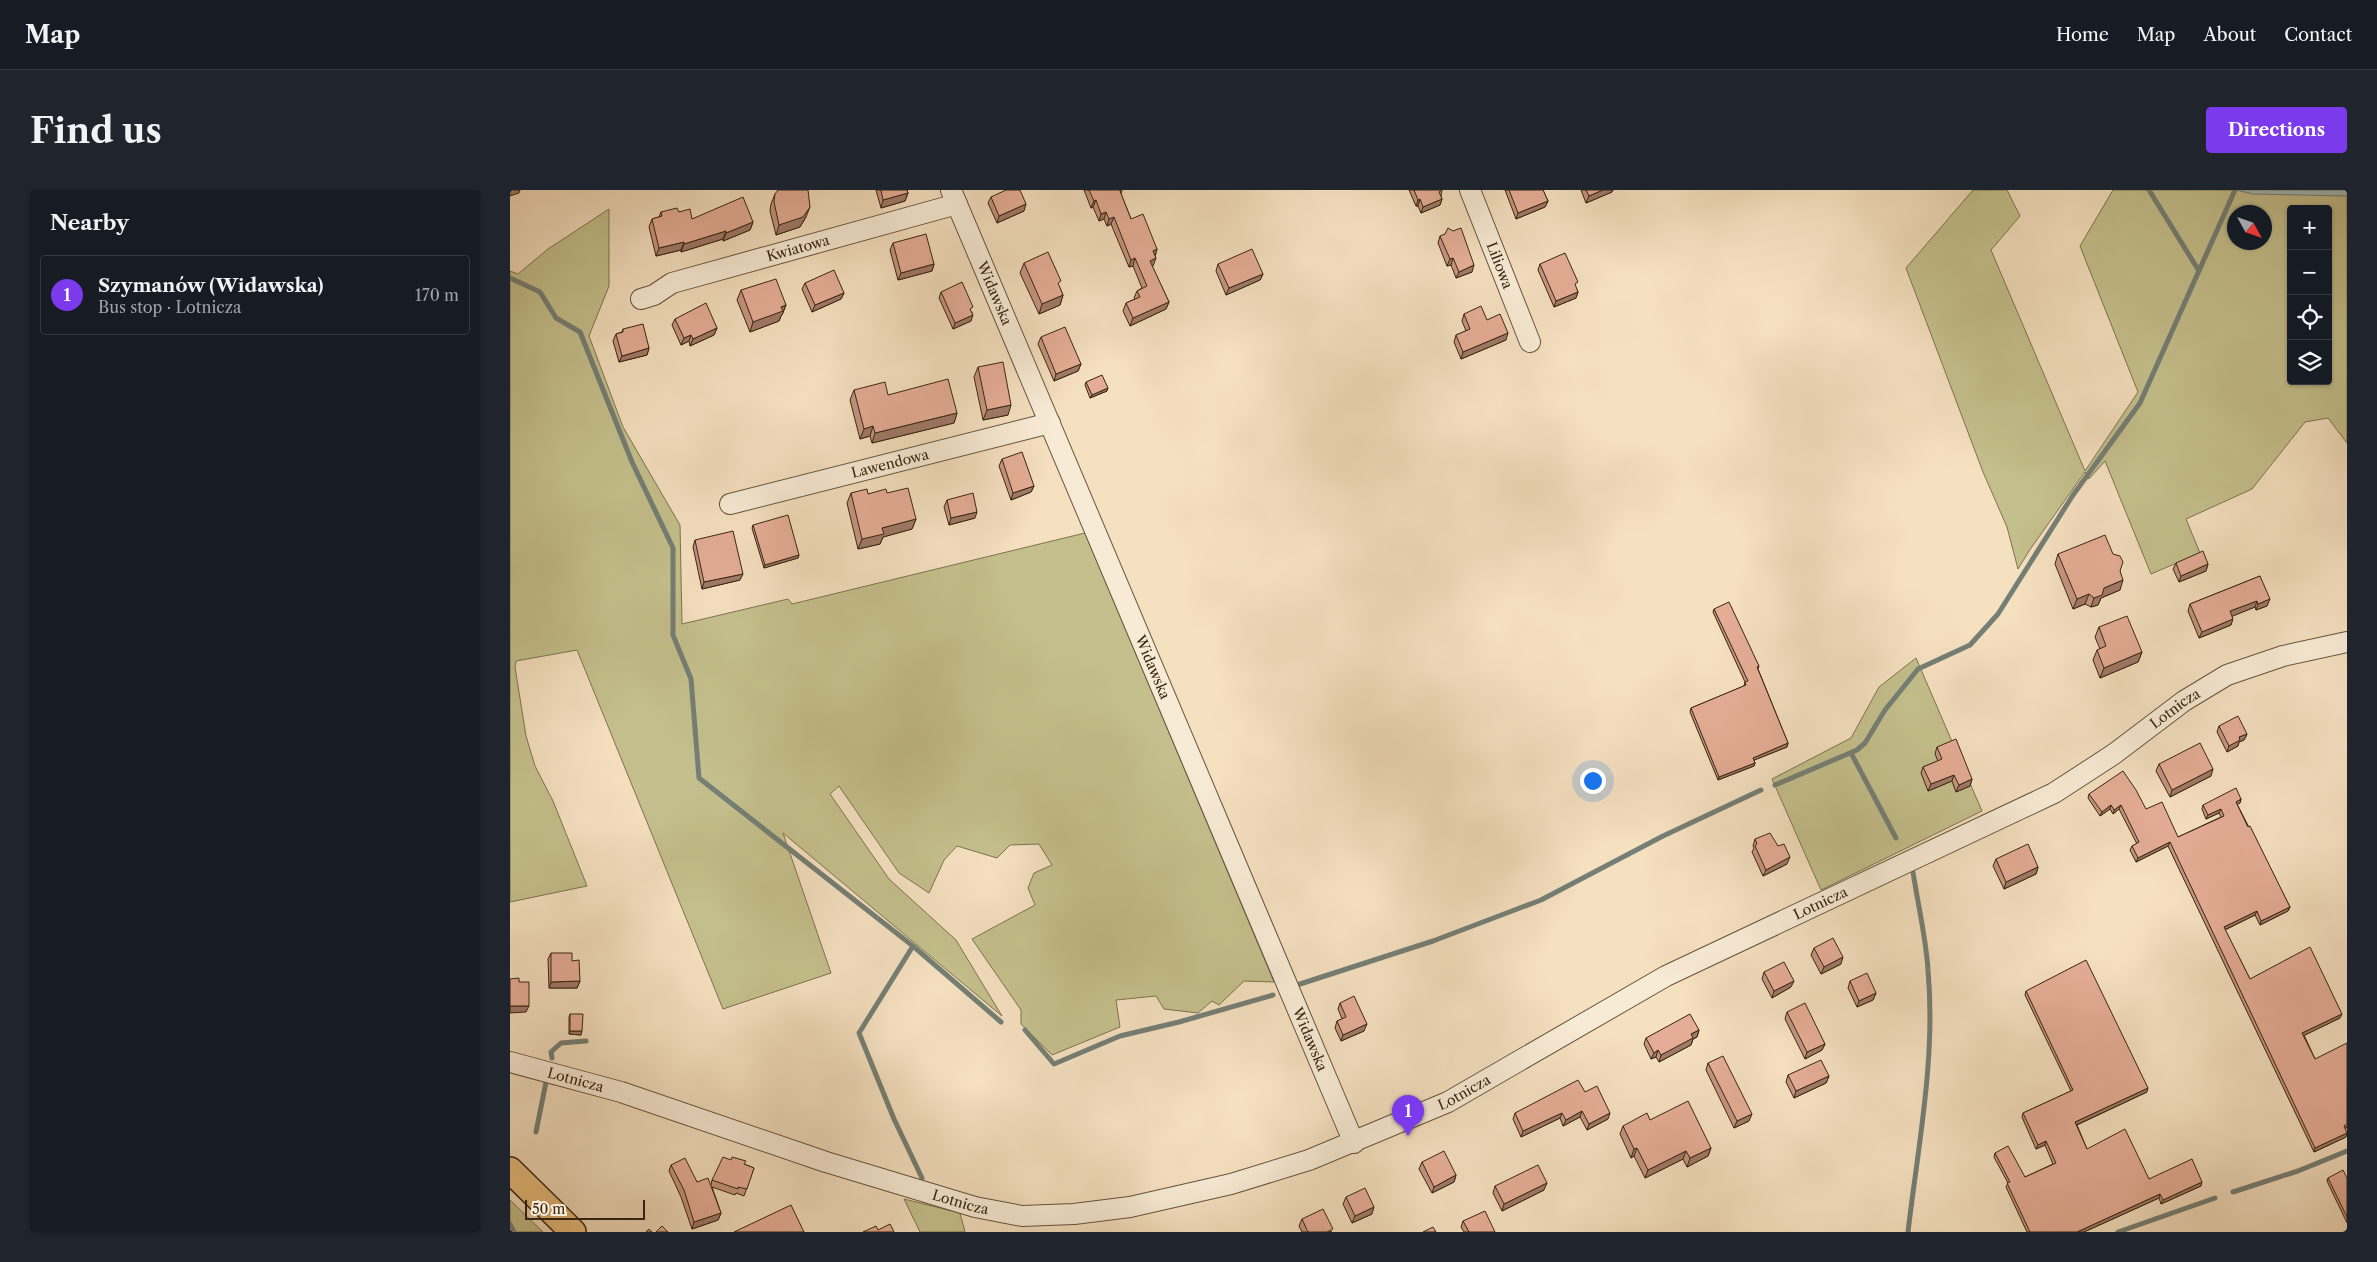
<!DOCTYPE html>
<meta charset="utf-8">
<style>
body{margin:0;font-family:"Libre Caslon Text",serif;background:#20242c;color:#f1f3f6}
.controls{position:absolute;right:15px;top:15px;display:grid;overflow:hidden;border-radius:5px;box-shadow:0 1px 4px #0004}
.controls button{width:45px;height:45px;display:grid;place-items:center;padding:0;border:0;border-bottom:1px solid #363941;background:#171b24;color:#f1f3f6;font:25px sans-serif}
.compass{position:absolute;left:1717px;top:15px;width:45px;height:45px;border-radius:50%;background:#171b24;box-shadow:0 1px 4px #0004;rotate:130deg}
.scale{position:absolute;left:15px;bottom:12px;width:120px;box-sizing:border-box;padding-left:5px;border:2px solid #382610;border-top:0;font-size:14px;line-height:18px;white-space:nowrap;color:#382610;-webkit-text-stroke:4px #f8ebd6;paint-order:stroke}
.you{position:absolute;left:1082px;top:590px;width:18px;height:18px;margin:-12px;border:4px solid #fff;border-radius:50%;background:#1a73e8;box-shadow:0 0 0 8px #1a73e833}
.badge{display:grid;place-items:center;width:32px;height:32px;border-radius:50%;background:#7c3aed;color:#fff;font-size:16px;font-weight:700}
.pin{position:absolute;translate:-50% -41px;filter:drop-shadow(0 1px 2px #0008)}
.pin::after{content:'';position:absolute;top:26px;width:18px;height:15px;background:inherit;clip-path:polygon(0 0,100% 0,50% 100%)}
.list{margin:0;padding:0;list-style:none}
h2{display:flex;justify-content:space-between;align-items:center;height:65px;margin:0;padding:0 20px;font-size:21px}
h2 small{font-size:16px;font-weight:400;color:#9ea1a6}
.list li{display:grid;grid-template-columns:32px 1fr auto;gap:15px;align-items:center;box-sizing:border-box;height:80px;margin:0 10px 10px;padding:0 10px;border:1px solid #363941;border-radius:5px}
.list b{display:block;font-size:19px;white-space:nowrap}
.list p{margin:0;font-size:16px;white-space:nowrap;color:#9ea1a6}
.list em{font-size:16px;font-style:normal;color:#9ea1a6}
.icon{flex:none;width:28px;height:28px;fill:none;stroke:currentColor;stroke-width:2;stroke-linecap:round;stroke-linejoin:round}
.map{position:relative;flex:none;width:1837px;height:1042px;overflow:hidden;border-radius:5px}
header{display:flex;align-items:center;gap:30px;box-sizing:border-box;height:70px;padding:0 25px;background:#171b24;border-bottom:1px solid #363941}
header strong{font-size:24px}
nav{display:flex;gap:28px;margin-inline-start:auto;font-size:18px}
.intro{display:flex;align-items:center;justify-content:space-between;box-sizing:border-box;height:120px;padding:0 30px}
h1{margin:0;font-size:35px}
.button{padding:12px 22px;border-radius:5px;background:#7c3aed;color:#fff;font-size:18px;font-weight:700}
main{display:flex;gap:30px;padding:0 30px}
aside{flex:1;background:#171b24;border-radius:5px;box-shadow:0 1px 4px #0004}
.map>svg:first-child{display:block}
</style>
<header>
<strong>Map</strong>
<nav><a>Home</a><a>Map</a><a>About</a><a>Contact</a></nav>
</header>
<div class="intro"><h1>Find us</h1><a class="button">Directions</a></div>
<main>
<aside>
<h2>Nearby<small></small></h2>
<ul class="list">
<li><span class="badge">1</span><div><b>Szymanów (Widawska)</b><p>Bus stop · Lotnicza</p></div><em>170 m</em></li>
</ul>
</aside>
<div class="map">
<svg width="1837" height="1042" viewBox="0 0 1837 1042">
<rect width="100%" height="100%" fill="#f5e0c0"/>
<filter id="stains"><feTurbulence type="fractalNoise" baseFrequency=".004" numOctaves="4"/><feColorMatrix values="0 0 0 0 .2 0 0 0 0 .09 0 0 0 0 .02 0 0 0 .5 -.17"/></filter>
<radialGradient id="worn" r=".72"><stop offset=".6" stop-color="#630" stop-opacity="0"/><stop offset="1" stop-color="#630" stop-opacity=".3"/></radialGradient>
<path fill="#c4c08d" stroke="#7e734e" fill-rule="evenodd" d="M1463 0H1497L1510 26 1481 60 1575 281 1628 202 1570 56 1603 0H1837V253L1818 228 1795 232 1742 299 1676 329 1690 363 1641 384 1595 271 1579 289 1575 282 1519 361 1508 379 1497 337 1473 282 1396 78ZM1781 19H1818V191H1781ZM1724 22H1754V52H1724Z
M99 19V96L79 146 113 237 170 335 172 434 278 409 282 414 575 343 764 792 734 791 709 815 702 811 688 823 654 819 646 806 606 810 610 837 542 865 511 834V820L462 749 525 715 518 698 524 683 542 675 529 654 500 655 487 668 447 656 434 670 419 703 389 683 329 596 320 604 379 689 446 750 492 826 273 643 321 783 213 819 67 460 6 471 5 477 16 546 25 576 43 611 77 696 0 712V81L8 84 38 59Z
M1406 468 1472 621 1311 700 1262 589 1341 548 1369 497Z
M394 1009 450 1023 455 1042H410Z
M0 1010 33 1042H0Z"/>
<path fill="#9ebbb9" stroke="#757f75" d="M1726 0H1837V6L1743 4Z"/>
<g fill="none" stroke-linecap="round" stroke-linejoin="round">
<path stroke="#757f75" stroke-width="5" d="M1639 0 1689 81
M0 88 30 102 46 128 70 142 122 272 163 358V445L181 489 189 588 403 756 491 832
M1341 563 1386 648
M1265 595 1347 560 1355 553 1375 520 1408 479 1460 455 1488 424 1563 305 1630 213 1725 0
M403 756 349 843 384 929 412 988
M787 795 923 751 1031 710 1153 646 1251 600
M515 840 544 874 610 846 669 832 763 805
M42 868 41 862 51 853 76 851
M26 942 36 892
M1723 1002 1788 981 1837 961
M0 1034 4 1042
M1398 1042C1408 956 1426 868 1418 780 1416 748 1408 715 1403 682
M1608 1042 1705 1008"/>
<g stroke="#67543c" stroke-width="22">
<g id="minor">
<path id="s1" d="M441 0 844 953"/>
<path id="s2" d="M960 0 1020 152"/>
<path id="s3" d="M131 109 144 105 162 93 447 14"/>
<path id="s4" d="M220 314 540 233"/>
<path id="s5" d="M0 872 111 902 316 972 465 1017 512 1026 564 1024 620 1017 721 994 799 970 938 912 1156 786 1544 603 1604 564 1674 511 1717 485 1773 466 1837 452"/>
</g>
</g>
<g stroke="#382610" stroke-width="28">
<path id="major" d="M0 980 63 1042"/>
</g>
<use href="#minor" stroke="#f8ebd6" stroke-width="20"/>
<use href="#major" stroke="#eac080" stroke-width="25"/>
</g>
<path fill="#c59581" stroke="#382610" d="M366 0H397L398 3 395 11 371 18Z
M574 0H612L611 4 621 29 647 59 645 66 643 76H642L659 112 656 119 620 136 613 121 616 113 625 109 624 108 627 101 632 98 623 76 619 77 601 34 597 36 594 29 589 31 583 17 581 18Z
M899 0H932L931 6 932 9 930 15 911 23 908 16H906Z
M995 0H1033L1038 11 1035 17 1006 29Z
M1071 0H1103L1102 2 1076 13Z
M265 4 296 27 290 37 266 45 260 21 261 14Z
M481 7 514 21 487 33 478 13Z
M151 22H169L182 29 243 32 240 40 213 51V49L171 62V60L146 66 139 37 142 29 149 27Z
M930 46 962 82 946 88 941 75 937 76 928 53Z
M383 53 424 74 422 81 388 90 380 60Z
M514 73 549 96 553 105 550 115 529 124 510 83Z
M708 74 753 84 750 90 716 105 706 81Z
M1030 74 1066 98 1068 102 1066 108 1044 117 1028 80Z
M295 93 334 103 331 109 302 122 292 99Z
M231 100 276 115 272 125 271 126 269 131 240 142 227 110Z
M431 102 462 122 461 131 443 139 429 108Z
M954 124 977 130 996 150 951 169 944 152 946 145 956 141 952 131Z
M165 129 207 138 204 145 180 156 179 151 171 155 162 135Z
M113 139 139 158 137 165 109 172 103 151 106 144 112 142Z
M531 147 571 174 568 181 544 191 528 154Z
M468 177 498 225 473 230 464 187Z
M576 192 597 201 580 208 575 195Z
M344 200 378 205 447 223 444 233 362 253 360 246 350 249 340 210Z
M492 269 524 296 521 302 501 310 489 276Z
M341 303 358 304 377 303 406 329 402 339 373 347 370 354 348 359 337 313Z
M437 310 465 328 439 335 434 317Z
M243 335 289 365 288 368 254 378 242 338Z
M185 350 230 390 192 399 183 357Z
M1548 364 1610 381V400L1591 408 1588 415 1581 417 1575 414 1563 419 1545 374Z
M1666 373 1698 374 1696 381 1669 392 1663 379Z
M1750 386 1757 416 1746 420 1745 417 1722 426 1721 435 1689 448 1678 421 1680 414Z
M1204 419 1249 476 1248 479 1278 553 1277 557 1244 570 1245 573 1244 576 1208 590 1180 522 1181 518 1234 496 1235 492 1203 422Z
M1589 437 1632 462 1628 472 1590 488 1583 470 1587 460 1590 459 1585 447Z
M1709 536 1737 544 1734 550 1729 552 1728 556 1717 562 1707 542Z
M1427 557 1462 589 1460 596 1446 602 1442 591 1418 601 1411 583 1413 577 1428 571 1425 564Z
M1649 574 1701 586 1660 607 1646 581Z
M1579 604 1636 619 1668 647 1711 627 1709 623 1696 629 1692 619 1693 615 1731 609 1730 613 1727 614 1780 717 1778 721 1750 735 1745 725 1715 740 1740 789 1830 828 1794 845 1837 938H1835L1836 947 1804 962 1658 656 1626 672 1620 660 1622 656 1627 654 1609 619 1603 624 1600 619 1590 626 1578 608Z
M1245 649 1277 674 1253 686 1242 662 1244 658 1243 656Z
M1486 669 1528 677 1526 684 1494 699 1483 676Z
M1304 758 1331 774 1311 784 1301 765Z
M41 763 70 791 67 798H39L38 769Z
M1254 782 1281 797 1262 808 1252 789Z
M1340 791 1366 803 1363 810 1347 817 1338 798Z
M1516 801 1637 902 1567 935 1577 959 1639 989 1691 996 1651 1014 1649 1008 1574 1042H1517L1496 997 1498 993 1484 967 1485 963 1515 987 1543 974 1535 955 1526 959 1512 927 1513 923 1561 901 1515 805Z
M830 813 854 841 831 851 825 838 827 831 832 829 828 819Z
M1277 822 1315 854 1312 860 1295 869 1275 829Z
M60 824 71 845 59 844V827Z
M1189 840 1187 847 1183 849 1181 855 1149 872 1146 867 1141 869 1134 854 1136 848Z
M1198 873 1239 931 1224 938 1196 880Z
M1278 885 1319 886 1316 893 1284 908 1276 892Z
M1075 902 1098 929 1077 940 1070 927 1053 936 1050 928 1011 947 1003 929 1005 923Z
M1140 930 1201 958 1198 966 1177 977 1173 969 1135 988 1124 966 1121 968 1110 944 1113 936Z
M912 972 946 985 944 992 922 1003 909 979Z
M234 974 244 978 234 1006 226 1003 225 1005 202 997 211 1023 208 1030 182 1039 171 1007 159 981 161 975 187 992 201 995 202 990Z
M1818 988H1837V1033L1817 991Z
M985 996 1034 1000 992 1021 983 1003Z
M836 1007 862 1024 842 1033 833 1014Z
M792 1029 822 1042H792L789 1036Z
M953 1031 985 1042H954L951 1037Z"/>
<path fill="#a07969" stroke="#382610" d="M0 0H10L9 3 0 6Z
M1093 0H1103L1102 2 1076 13 1079 6Z
M398 3 395 11 371 18 373 10Z
M910 9 908 16H906L908 10Z
M932 9 930 15 911 23 913 17Z
M586 10 583 17 581 18 584 11Z
M1038 11 1035 17 1006 29 1008 23Z
M516 14 514 21 487 33 489 26Z
M300 17 296 27 290 37 266 45 269 35Z
M596 22 594 29 589 31 591 24Z
M604 27 601 34 597 36 599 29Z
M243 32 240 40 213 51 216 43Z
M216 41 213 49 171 62 174 54Z
M174 52 171 60 146 66 149 58Z
M647 59 645 67 643 61Z
M625 68 623 76 619 77 621 70Z
M646 68 643 76 637 78 640 71Z
M943 68 941 75 937 76 940 69Z
M424 74 422 81 388 90 391 83Z
M964 75 962 82 946 88 949 82Z
M753 84 750 90 716 105 719 98Z
M1068 102 1066 108 1044 117 1046 111Z
M334 103 331 109 302 122 305 115Z
M553 105 550 115 529 124 532 114Z
M659 112 656 119 620 136 623 128Z
M276 115 272 125 271 126 269 131 240 142 243 132Z
M463 125 461 131 443 139 445 133Z
M207 138 204 145 180 156 183 149Z
M998 143 996 150 951 169 953 162Z
M181 145 179 151 171 155 174 148Z
M139 158 137 165 109 172 112 166Z
M571 174 568 181 544 191 546 184Z
M598 198 597 201 580 208 582 205Z
M501 215 498 225 473 230 477 220Z
M447 223 444 233 362 253 365 243Z
M363 236 360 246 350 249 354 239Z
M524 296 521 302 501 310 503 303Z
M467 322 465 328 439 335 441 328Z
M406 329 402 339 373 347 370 354 348 359 352 349 372 338Z
M289 365 288 368 254 378 255 375Z
M1698 374 1696 381 1669 392 1671 386Z
M233 384 230 390 192 399 194 392Z
M1613 390 1610 400 1591 408 1588 415 1581 417 1584 408 1594 398Z
M1579 404 1575 414 1563 419 1567 409Z
M1760 409 1757 416 1746 420 1748 414Z
M1747 411 1745 417 1718 428 1720 421Z
M1723 429 1721 435 1689 448 1692 442Z
M1632 462 1628 472 1590 488 1594 478Z
M1737 544 1734 550 1729 552 1728 556 1717 562 1719 556 1729 547Z
M1278 553 1277 557 1242 571 1243 568Z
M1245 573 1244 576 1208 590 1209 587Z
M1703 579 1701 586 1660 607 1662 600Z
M1444 585 1442 591 1418 601 1421 594Z
M1462 589 1460 596 1446 602 1449 595Z
M1731 609 1730 613 1724 616 1726 612Z
M1601 615 1600 619 1590 626 1592 622Z
M1611 615 1609 619 1603 624 1604 620Z
M1711 619 1709 623 1696 629 1698 625Z
M1660 652 1658 656 1626 672 1628 668Z
M1280 667 1277 674 1253 686 1256 680Z
M1528 677 1526 684 1494 699 1496 692Z
M1780 717 1778 721 1750 735 1751 731Z
M1747 721 1745 725 1712 741 1714 737Z
M1333 767 1331 774 1311 784 1314 777Z
M70 791 67 798H39L41 792Z
M1284 791 1281 797 1262 808 1264 801Z
M1366 803 1363 810 1347 817 1349 811Z
M0 816H19L16 822 0 823Z
M1832 824 1830 828 1791 847 1792 843Z
M857 834 854 841 831 851 833 845Z
M1189 840 1187 847 1183 849 1181 855 1149 872 1151 865 1181 844Z
M60 841H72L71 845 59 844Z
M1315 854 1312 860 1295 869 1297 862Z
M1148 860 1146 867 1141 869 1144 863Z
M1319 886 1316 893 1284 908 1286 901Z
M1638 898 1637 902 1564 936 1565 932Z
M1072 921 1070 927 1053 936 1056 930Z
M1052 923 1050 928 1011 947 1013 941Z
M1100 923 1098 929 1077 940 1079 934Z
M1242 924 1239 931 1224 938 1227 931Z
M1837 943 1836 947 1804 962 1805 958Z
M1536 951 1535 955 1526 959 1528 955Z
M1127 958 1124 966 1121 968 1124 959Z
M1201 958 1198 966 1177 977 1180 968Z
M1176 961 1173 969 1135 988 1138 980Z
M946 985 944 992 922 1003 924 997Z
M1692 992 1691 996 1651 1014 1653 1010Z
M1037 993 1034 1000 992 1021 994 1014Z
M1650 1004 1649 1008 1574 1042H1567Z
M864 1017 862 1024 842 1033 845 1026Z
M211 1023 208 1030 182 1039 184 1032Z"/>
<path fill="#e5ad96" stroke="#382610" d="M268 0H298L300 17 293 27 269 35 264 12 265 4Z
M371 0H397L398 3 373 10Z
M496 0H510L516 14 489 26 481 7Z
M579 0H612L610 1 621 29 633 24 647 59 643 61 646 68 640 71 659 112 623 128 616 113 630 107 627 101 637 96 625 68 621 70 604 27 599 29 596 22 591 24 586 10 584 11Z
M904 0H932L929 2 932 9 913 17 910 9 908 10Z
M999 0H1033L1038 11 1008 23Z
M1076 0H1093L1079 6Z
M233 7 243 32 216 43V41L174 54V52L149 58 142 29 152 26 151 22 167 18 169 22 180 19 182 29Z
M938 38 943 41 951 38 964 75 949 82 943 68 940 69 930 46 935 44Z
M416 44 424 74 391 83 383 53Z
M742 59 753 84 719 98 708 74Z
M538 62 551 91 548 93 553 105 532 114 514 73Z
M1055 63 1068 92 1065 94 1068 102 1046 111 1030 74Z
M324 80 334 103 305 115 295 93Z
M266 89 276 115 271 117 273 121 243 132 231 100Z
M452 92 463 117 460 119 463 125 445 133 431 102Z
M196 113 207 138 183 149 181 145 174 148 165 129Z
M971 116 977 130 990 124 998 143 953 162 946 145 960 139 954 124Z
M133 134 139 158 112 166 106 144 113 142V139Z
M555 137 571 174 546 184 531 147Z
M493 172 501 215 477 220 468 177Z
M592 185 598 198 582 205 576 192Z
M438 189 447 223 365 243 363 236 354 239 344 200 375 192 378 205Z
M512 262 524 296 503 303 492 269Z
M398 298 406 329 372 338 374 344 352 349 341 303 357 299 358 304 376 299 377 303Z
M463 303 467 322 441 328 437 310Z
M278 325 289 365 255 375 243 335Z
M223 341 233 384 194 392 185 350Z
M1595 345 1603 364 1610 366 1613 372 1610 381 1613 390 1594 398 1592 405 1584 408 1579 404 1567 409 1548 364Z
M1693 361 1698 374 1671 386 1666 373Z
M1750 386 1760 409 1748 414 1747 411 1720 421 1723 429 1692 442 1680 414Z
M1219 412 1249 476 1247 477 1278 553 1243 568 1245 573 1209 587 1181 518 1236 495 1235 492 1238 491 1204 419Z
M1617 426 1632 462 1594 478 1587 460 1596 456 1589 437Z
M1728 526 1737 544 1729 547 1730 550 1719 556 1709 536Z
M1446 549 1462 589 1449 595 1444 585 1421 594 1413 577 1432 569 1427 557Z
M1690 553 1703 579 1662 600 1649 574Z
M1613 581 1626 600 1636 619 1652 612 1668 647 1714 626 1711 619 1698 625 1693 615 1726 598 1731 609 1726 612 1738 637 1740 636 1780 717 1751 731 1747 721 1714 737 1740 789 1800 757 1832 824 1792 843 1805 869 1837 853V934L1834 936 1837 943 1805 958 1660 652 1628 668 1622 656 1629 652 1611 615 1604 620 1601 615 1592 622 1579 604Z
M1260 643 1268 656 1274 654 1280 667 1256 680 1245 656 1247 654 1245 649Z
M1518 654 1528 677 1496 692 1486 669Z
M1323 748 1333 767 1314 777 1304 758Z
M41 763H62V771L69 770 70 791 41 792Z
M1576 770 1638 898 1565 932 1577 959 1615 939 1639 989 1682 969 1692 992 1653 1010 1650 1004 1567 1042H1520L1497 993 1500 992 1485 963 1498 956 1515 987 1546 973 1536 951 1528 955 1513 923 1563 900 1516 801Z
M1274 772 1284 791 1264 801 1254 782Z
M1357 783 1366 803 1349 811 1340 791Z
M9 788V792H19V816H0V789Z
M844 806 857 834 833 845 827 831 836 827 830 813Z
M1295 813 1315 854 1297 862 1277 822Z
M60 824H73L72 841H60Z
M1180 824 1189 840 1181 844 1183 848 1151 865 1148 860 1144 863 1136 848Z
M1213 866 1242 924 1227 931 1198 873Z
M1311 870 1319 886 1286 901 1278 885Z
M1068 890 1075 902 1087 896 1100 923 1079 934 1072 921 1056 930 1052 923 1013 941 1005 923Z
M1178 911 1201 958 1180 968 1176 961 1138 980 1127 958 1124 959 1113 936 1137 923 1140 930Z
M934 961 946 985 924 997 912 972Z
M213 967 221 970 222 967 236 971 234 974 244 978 237 999 228 997V999L202 990Z
M175 968 187 992 198 988 211 1023 184 1032 174 1000 161 975Z
M1028 975 1037 993 994 1014 985 996Z
M1833 980 1837 988V1027L1818 988Z
M855 998 864 1017 845 1026 836 1007Z
M281 1015 294 1042H224Z
M813 1019 823 1039 817 1042H798L792 1029Z
M975 1021 985 1042H959L953 1031Z
M380 1034 384 1042H353L366 1036 368 1040Z
M152 1036 158 1042H146Z
M923 1037 926 1042H913Z
M139 1039 142 1042H136Z"/>
<g text-anchor="middle" stroke-width="4" stroke-linejoin="round" paint-order="stroke">
<g font-size="14" fill="#382610" stroke="#f8ebd6">
<text dy="5" stroke="none"><textPath href="#s3" startOffset="166">Kwiatowa</textPath></text>
<text dy="5" stroke="none"><textPath href="#s2" startOffset="81">Liliowa</textPath></text>
<text dy="5" stroke="none"><textPath href="#s1" startOffset="112">Widawska</textPath></text>
<text dy="5" stroke="none"><textPath href="#s4" startOffset="165">Lawendowa</textPath></text>
<text dy="5" stroke="none"><textPath href="#s1" startOffset="518">Widawska</textPath></text>
<text dy="5" stroke="none"><textPath href="#s5" startOffset="1808">Lotnicza</textPath></text>
<text dy="5" stroke="none"><textPath href="#s5" startOffset="1402">Lotnicza</textPath></text>
<text dy="5" stroke="none"><textPath href="#s1" startOffset="922">Widawska</textPath></text>
<text dy="5" stroke="none"><textPath href="#s5" startOffset="68">Lotnicza</textPath></text>
<text dy="5" stroke="none"><textPath href="#s5" startOffset="998">Lotnicza</textPath></text>
<text dy="5" stroke="none"><textPath href="#s5" startOffset="472">Lotnicza</textPath></text>
</g>
</g>
<rect width="100%" height="100%" filter="url(#stains)"/>
<rect width="100%" height="100%" fill="url(#worn)"/>
</svg>
<div class="controls">
<button>+</button>
<button>−</button>
<button><svg class="icon" aria-label="locate" viewBox="0 0 24 24"><circle cx="12" cy="12" r="6"/><path d="M12 2v4M12 18v4M2 12h4M18 12h4"/></svg></button>
<button><svg class="icon" aria-label="layers" viewBox="0 0 24 24"><path d="M12 4l9 5-9 5-9-5zM3 14l9 5 9-5"/></svg></button>
</div>
<svg class="compass" viewBox="-18 -18 36 36"><path d="M0-13l5 13h-10z" fill="#e53935"/><path d="M0 13l5-13h-10z" fill="#9ea1a6"/></svg>
<div class="scale">50 m</div>
<div class="you"></div>
<div class="pin badge" style="left:898px;top:946px">1</div>
</div>
</main>
